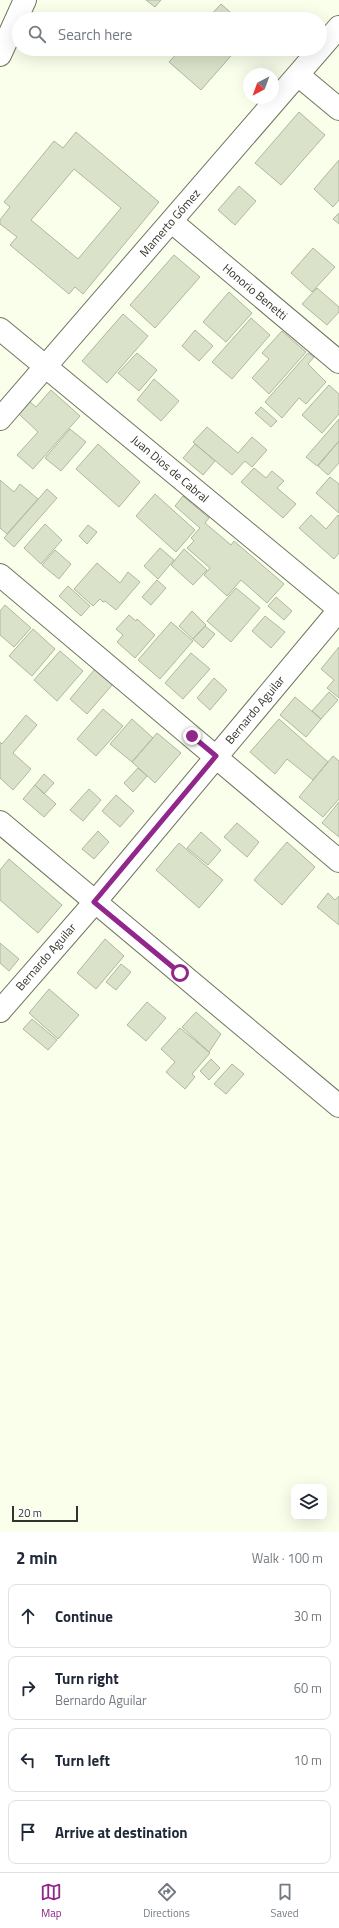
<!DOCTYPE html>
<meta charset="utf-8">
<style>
body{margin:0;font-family:"Titillium Web",sans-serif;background:#f6f6f7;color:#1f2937}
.controls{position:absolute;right:12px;bottom:12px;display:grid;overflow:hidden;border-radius:8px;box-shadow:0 4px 16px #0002}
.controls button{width:36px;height:36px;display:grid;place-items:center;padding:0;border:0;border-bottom:1px solid #e0e1e3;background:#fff;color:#1f2937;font:20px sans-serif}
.compass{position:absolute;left:243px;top:68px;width:36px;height:36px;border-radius:50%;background:#fff;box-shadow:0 4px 16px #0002;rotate:221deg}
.scale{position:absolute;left:12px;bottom:10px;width:66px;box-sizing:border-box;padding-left:4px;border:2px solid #32342b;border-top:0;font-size:11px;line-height:14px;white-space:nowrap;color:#32342b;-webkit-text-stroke:3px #fff;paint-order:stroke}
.stop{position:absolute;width:12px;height:12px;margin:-9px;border:3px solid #91278b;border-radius:50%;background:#fff}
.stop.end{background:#91278b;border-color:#fff;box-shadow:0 1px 4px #0008}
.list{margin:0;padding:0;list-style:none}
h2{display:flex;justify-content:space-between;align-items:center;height:52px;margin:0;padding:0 16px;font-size:17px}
h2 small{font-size:13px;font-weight:400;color:#747a83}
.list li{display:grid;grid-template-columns:26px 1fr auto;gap:12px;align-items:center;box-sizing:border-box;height:64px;margin:0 8px 8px;padding:0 8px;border:1px solid #e0e1e3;border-radius:8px}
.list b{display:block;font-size:15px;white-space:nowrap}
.list p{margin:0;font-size:13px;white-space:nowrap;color:#747a83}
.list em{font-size:13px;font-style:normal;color:#747a83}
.icon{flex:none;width:22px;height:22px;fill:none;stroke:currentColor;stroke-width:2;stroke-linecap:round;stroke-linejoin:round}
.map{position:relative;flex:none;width:339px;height:1532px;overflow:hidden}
.search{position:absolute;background:#fff;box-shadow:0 4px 16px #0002;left:12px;right:12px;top:12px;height:44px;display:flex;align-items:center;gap:10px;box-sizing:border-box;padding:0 14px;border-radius:22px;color:#747a83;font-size:15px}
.sheet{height:340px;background:#fff}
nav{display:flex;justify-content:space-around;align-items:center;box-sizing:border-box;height:56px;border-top:1px solid #e0e1e3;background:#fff;font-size:11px;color:#747a83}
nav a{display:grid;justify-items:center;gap:2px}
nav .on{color:#91278b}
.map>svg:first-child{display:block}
</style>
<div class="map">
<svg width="339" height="1532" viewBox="0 0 339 1532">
<rect width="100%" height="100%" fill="#f9ffea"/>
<path fill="#dae2c9" stroke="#b0b79f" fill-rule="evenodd" d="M146 0H161L155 7Z
M221 4 238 19H207Z
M181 49H237L201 90 169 62Z
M299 112 325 135 281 185 255 163Z
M76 132 159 202 83 294 75 287 69 294 10 245 17 237 0 224V220L10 207 4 202 54 141 63 148ZM74 169 121 208 78 259 31 220Z
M339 160V200L333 207 314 189Z
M239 186 256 201 235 225 218 210Z
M339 213V224L333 219Z
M313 248 335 267 312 292 291 273Z
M174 255 200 277 155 328 130 305Z
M317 288 339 307V312L327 325 302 304Z
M229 292 252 313 226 342 203 322Z
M123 314 148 336 107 383 82 361Z
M251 318 270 335 232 379 212 362Z
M195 330 213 346 199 361 182 346Z
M282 331 306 352 269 394 252 378 269 359 262 353Z
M137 353 157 370 139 391 118 373Z
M308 353 314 357 308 364 326 382 306 404 299 398 282 418 265 402Z
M154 379 179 401 161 421 137 400Z
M329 385 339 394V414L322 433 302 415Z
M51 390 80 416 33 469 17 455 38 432 19 414 30 402 36 407Z
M261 407 277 421 271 427 255 413Z
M339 419V441L317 466 306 457Z
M207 427 238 453 252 437 267 450 252 467 245 461 232 475 193 442Z
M70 429 86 442 61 471 45 458Z
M339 441V463L328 475 318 466Z
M98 444 140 482 119 507 76 469Z
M195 444 215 461 203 475 183 458Z
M254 468 266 478 272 471 284 481 277 488 296 504 283 518 241 482Z
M330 477 339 484V513L316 493Z
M0 480 14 492 20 484 38 499 7 534 0 528Z
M47 489 57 498 14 547 4 538Z
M155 494 195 530 176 552 136 516Z
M183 496 209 518 205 523 231 545 234 541 284 584 267 603 241 580 227 596 204 575 210 568 187 548 194 541 191 538 200 528 175 506Z
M311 515 326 529 338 515 339 516V553L334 559 299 528Z
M45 524 62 540 41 564 24 548Z
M88 525 97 532 87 544 79 536Z
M160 548 174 560 158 579 144 566Z
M184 549 207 570 193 585 171 565Z
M55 550 71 564 59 579 42 565Z
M97 563 120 583 128 572 140 582 116 610 105 601 103 602 100 599 93 606 74 589Z
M157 580 166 588 151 605 142 597Z
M68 586 90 606 81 616 59 596Z
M236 588 260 608 231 642 207 621Z
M276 597 292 611 284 620 268 606Z
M5 605 31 628 14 647 0 635V611Z
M192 611 206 625 193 639 179 626Z
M129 615 136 621 137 619 155 635 135 658 117 642 123 635 116 629Z
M265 616 285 632 271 648 252 631Z
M171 622 193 641 160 679 138 660Z
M205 626 215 634 203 648 193 639Z
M33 629 55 649 32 676 9 656Z
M339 647V698L327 688 334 680 321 669Z
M60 651 83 671 57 701 34 680Z
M191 653 210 669 183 699 165 683Z
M95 669 113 684 87 714 70 699Z
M214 678 227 690 210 710 197 698Z
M329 692 338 700 321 719 312 711Z
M295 697 321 719 306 737 280 715Z
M103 709 123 726 96 756 77 739Z
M26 715 37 725 13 753 31 769 13 790 0 778V742L2 744Z
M132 719 153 738 132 762 110 744Z
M279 719 328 762 313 780 287 759 275 774 250 752Z
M157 733 181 753 155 783 132 762Z
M333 756 339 761V799L323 817 299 797Z
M138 768 147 776 133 792 124 783Z
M44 774 54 783 44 794 35 785Z
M35 785 56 804 44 817 23 799Z
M89 789 101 800 83 821 70 810Z
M116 795 134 811 120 827 102 811Z
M339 802V837L322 823Z
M237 823 259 842 247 857 224 837Z
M98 831 109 842 94 859 82 849Z
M201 832 221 850 208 865 187 848Z
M287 842 315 867 282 905 254 880Z
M179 843 223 880 199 908 156 870Z
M9 859 62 905 38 933 0 900V870Z
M328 893 335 900 339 896V925L317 907Z
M105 939 124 956 96 989 77 973Z
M0 943 19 959 9 971 0 963Z
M121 964 131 972 116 990 106 982Z
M49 989 79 1015 58 1039 29 1013Z
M147 1002 166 1018 146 1041 127 1025Z
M196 1012 221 1034 209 1052 182 1027Z
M32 1019 57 1040 48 1050 23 1029Z
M180 1028 210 1053 192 1074 195 1077 185 1089 166 1072 175 1062 161 1049Z
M211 1059 220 1068 209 1080 200 1071Z
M232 1064 244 1074 226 1094 214 1084Z"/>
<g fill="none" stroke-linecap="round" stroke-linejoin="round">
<g stroke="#6f765f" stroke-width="24">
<path id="minor" d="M0 55 25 0
M298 75 339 109
M172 222 339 362
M0 329 339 609
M0 419 339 27
M0 575 339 861
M0 822 339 1106
M0 1011 95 902 339 610"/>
</g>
<use href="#minor" stroke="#fff" stroke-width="22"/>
</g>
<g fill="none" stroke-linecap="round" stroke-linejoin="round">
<path stroke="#91278b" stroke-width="5" d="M180 973 94 902 216 756 192 736"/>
</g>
<g text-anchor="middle" stroke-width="3" stroke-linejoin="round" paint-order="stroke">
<g font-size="12" fill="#32342b" stroke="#fff">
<text transform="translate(170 223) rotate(-49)" y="4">Mamerto Gómez</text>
<text transform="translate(255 292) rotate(40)" y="4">Honorio Benetti</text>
<text transform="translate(170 469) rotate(40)" y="4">Juan Dios de Cabral</text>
<text transform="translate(255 710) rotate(-50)" y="4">Bernardo Aguilar</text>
<text transform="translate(46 957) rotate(-49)" y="4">Bernardo Aguilar</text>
</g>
</g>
</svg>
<div class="controls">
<button><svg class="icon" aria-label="layers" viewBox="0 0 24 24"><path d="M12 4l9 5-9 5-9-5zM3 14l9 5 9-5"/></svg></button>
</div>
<svg class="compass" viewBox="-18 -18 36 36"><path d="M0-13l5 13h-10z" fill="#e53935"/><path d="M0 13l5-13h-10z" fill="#747a83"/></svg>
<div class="scale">20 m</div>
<div class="stop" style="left:180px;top:973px"></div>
<div class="stop end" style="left:192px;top:736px"></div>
<div class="search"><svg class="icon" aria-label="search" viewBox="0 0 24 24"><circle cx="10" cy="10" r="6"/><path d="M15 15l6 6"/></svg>Search here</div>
</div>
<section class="sheet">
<h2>2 min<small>Walk · 100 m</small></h2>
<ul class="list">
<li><svg class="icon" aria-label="ahead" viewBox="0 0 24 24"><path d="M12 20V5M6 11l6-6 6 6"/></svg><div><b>Continue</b></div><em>30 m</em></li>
<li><svg class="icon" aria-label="right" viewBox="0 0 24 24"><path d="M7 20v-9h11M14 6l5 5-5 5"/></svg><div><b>Turn right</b><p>Bernardo Aguilar</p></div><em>60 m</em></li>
<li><svg class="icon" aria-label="left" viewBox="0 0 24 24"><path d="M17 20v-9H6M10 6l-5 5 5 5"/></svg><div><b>Turn left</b></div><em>10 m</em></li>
<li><svg class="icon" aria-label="arrive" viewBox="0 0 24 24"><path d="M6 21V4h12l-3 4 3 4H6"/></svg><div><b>Arrive at destination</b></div></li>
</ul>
</section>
<nav>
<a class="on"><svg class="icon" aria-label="map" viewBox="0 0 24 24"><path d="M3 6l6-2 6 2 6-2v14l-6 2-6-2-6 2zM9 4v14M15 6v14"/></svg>Map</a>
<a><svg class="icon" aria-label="directions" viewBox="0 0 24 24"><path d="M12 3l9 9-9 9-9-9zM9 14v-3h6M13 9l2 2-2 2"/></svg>Directions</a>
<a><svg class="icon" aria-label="saved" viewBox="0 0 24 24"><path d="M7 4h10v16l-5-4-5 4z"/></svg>Saved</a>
</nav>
